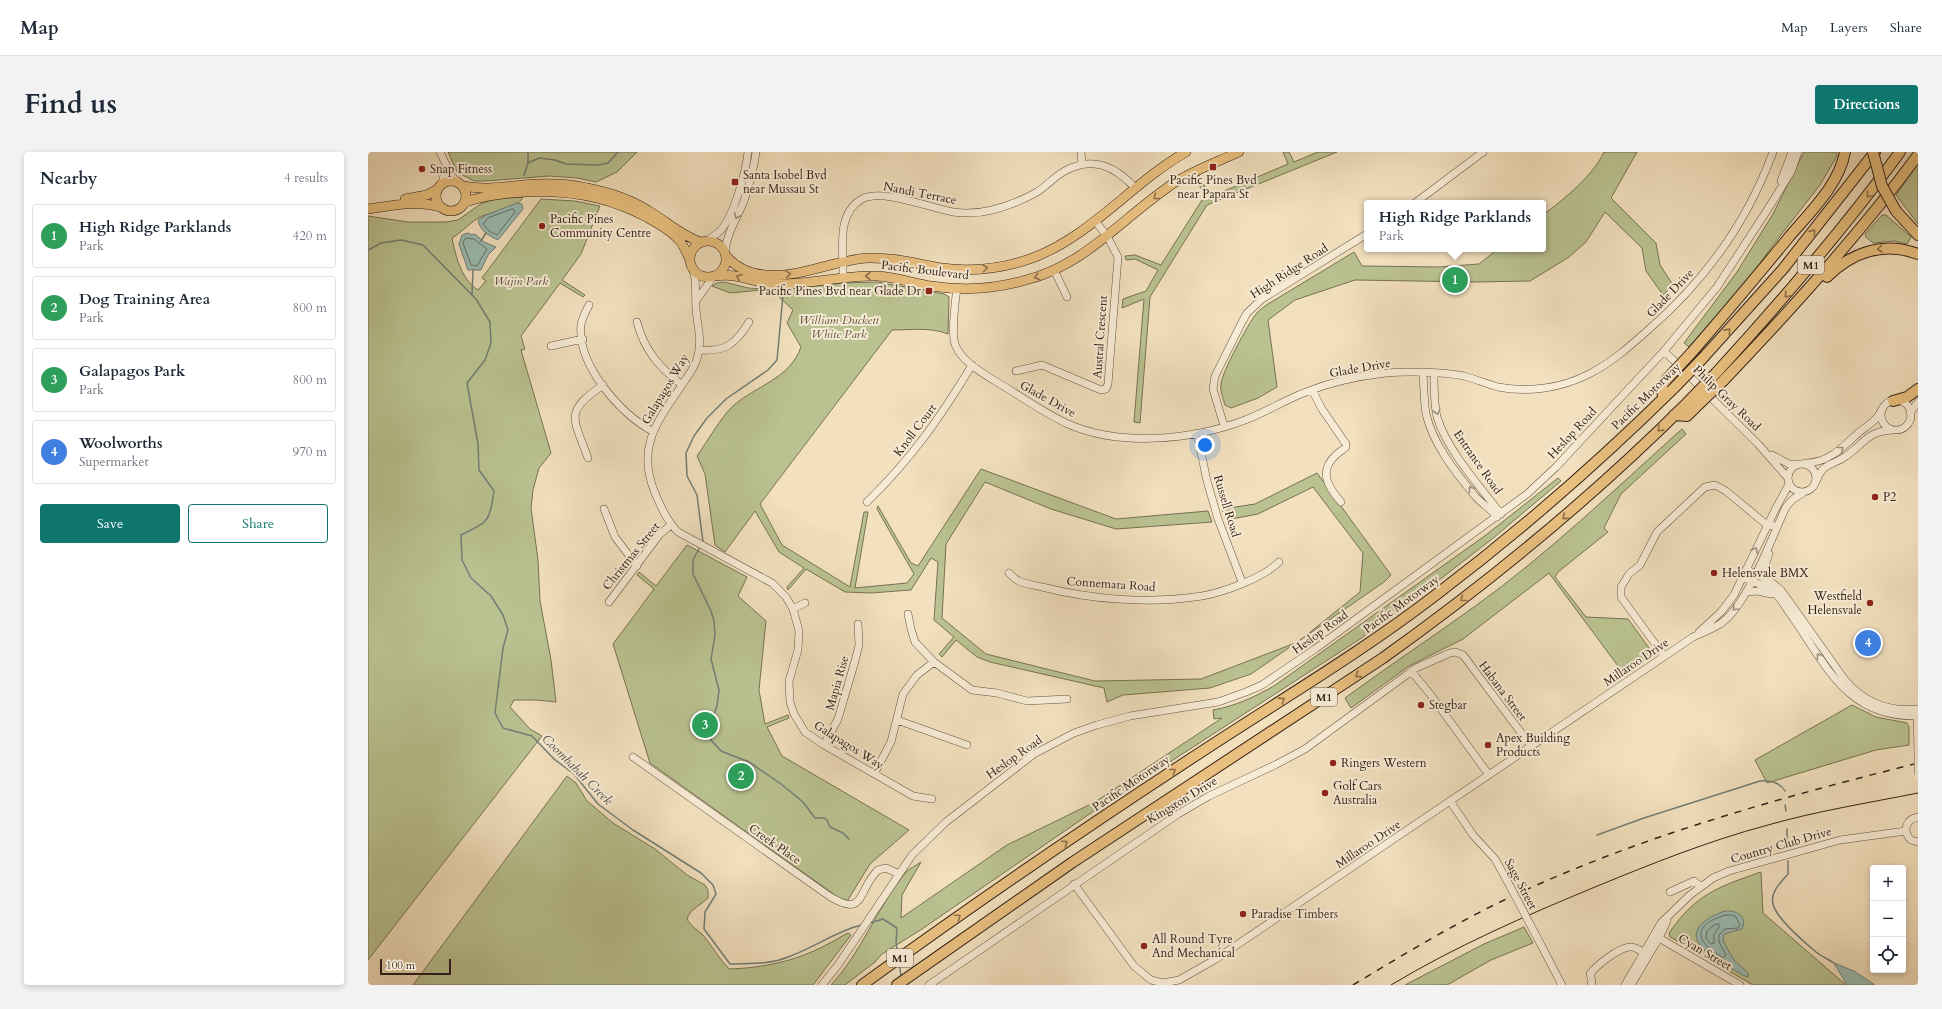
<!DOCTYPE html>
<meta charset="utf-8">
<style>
body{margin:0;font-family:Cardo,serif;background:#f2f2f3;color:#1f2937}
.controls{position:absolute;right:12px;bottom:12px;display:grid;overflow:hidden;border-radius:4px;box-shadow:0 2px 6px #0003}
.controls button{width:36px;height:36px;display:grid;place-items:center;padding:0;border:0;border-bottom:1px solid #e0e1e3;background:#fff;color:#1f2937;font:20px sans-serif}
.scale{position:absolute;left:12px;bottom:10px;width:71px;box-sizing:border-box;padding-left:4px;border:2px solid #342218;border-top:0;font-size:11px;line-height:14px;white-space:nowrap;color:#342218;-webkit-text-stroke:3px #f7ebd5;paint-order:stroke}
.you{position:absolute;left:837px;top:293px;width:14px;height:14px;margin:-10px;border:3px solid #fff;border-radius:50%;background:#1a73e8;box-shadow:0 0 0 6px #1a73e833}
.badge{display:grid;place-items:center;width:26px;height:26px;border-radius:50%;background:#0f766e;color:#fff;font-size:13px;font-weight:700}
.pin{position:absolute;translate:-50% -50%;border:2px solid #fff;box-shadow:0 1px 4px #0006}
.popup{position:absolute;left:996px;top:48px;width:182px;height:52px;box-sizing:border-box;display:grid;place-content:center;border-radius:4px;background:#fff;filter:drop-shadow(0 1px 3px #0005);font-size:13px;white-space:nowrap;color:#747a83}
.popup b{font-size:15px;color:#1f2937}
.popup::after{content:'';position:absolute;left:50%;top:100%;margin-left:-8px;border:8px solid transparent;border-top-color:#fff}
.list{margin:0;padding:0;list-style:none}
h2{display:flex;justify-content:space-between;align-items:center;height:52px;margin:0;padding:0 16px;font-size:17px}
h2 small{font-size:13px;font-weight:400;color:#747a83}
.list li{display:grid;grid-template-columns:26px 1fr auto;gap:12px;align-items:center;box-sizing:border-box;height:64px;margin:0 8px 8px;padding:0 8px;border:1px solid #e0e1e3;border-radius:4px}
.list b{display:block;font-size:15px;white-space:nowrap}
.list p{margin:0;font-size:13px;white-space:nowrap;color:#747a83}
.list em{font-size:13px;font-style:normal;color:#747a83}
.actions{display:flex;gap:8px;padding:12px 16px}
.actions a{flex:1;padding:9px 0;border:1px solid #0f766e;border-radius:4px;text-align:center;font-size:14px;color:#0f766e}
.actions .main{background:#0f766e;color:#fff}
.icon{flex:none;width:22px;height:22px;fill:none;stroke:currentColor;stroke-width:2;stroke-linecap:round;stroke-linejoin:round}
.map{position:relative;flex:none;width:1550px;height:833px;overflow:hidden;border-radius:4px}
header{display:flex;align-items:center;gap:24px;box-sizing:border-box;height:56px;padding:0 20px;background:#fff;border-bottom:1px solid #e0e1e3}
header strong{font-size:19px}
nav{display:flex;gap:22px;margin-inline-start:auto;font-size:14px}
.intro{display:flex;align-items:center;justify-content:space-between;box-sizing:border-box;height:96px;padding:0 24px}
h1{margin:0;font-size:28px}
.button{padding:10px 18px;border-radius:4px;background:#0f766e;color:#fff;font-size:14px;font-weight:700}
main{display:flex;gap:24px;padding:0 24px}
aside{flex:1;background:#fff;border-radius:4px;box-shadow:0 2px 6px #0003}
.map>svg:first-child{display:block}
</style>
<header>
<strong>Map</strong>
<nav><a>Map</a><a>Layers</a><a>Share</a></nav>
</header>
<div class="intro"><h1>Find us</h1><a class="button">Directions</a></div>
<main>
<aside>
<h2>Nearby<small>4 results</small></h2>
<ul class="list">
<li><span class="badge" style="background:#2e9e5b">1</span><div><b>High Ridge Parklands</b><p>Park</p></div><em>420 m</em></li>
<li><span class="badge" style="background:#2e9e5b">2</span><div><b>Dog Training Area</b><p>Park</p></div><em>800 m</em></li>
<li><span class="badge" style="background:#2e9e5b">3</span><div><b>Galapagos Park</b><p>Park</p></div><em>800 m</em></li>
<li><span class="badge" style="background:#3f7fe0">4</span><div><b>Woolworths</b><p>Supermarket</p></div><em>970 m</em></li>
</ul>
<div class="actions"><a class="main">Save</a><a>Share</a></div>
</aside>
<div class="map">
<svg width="1550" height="833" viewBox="0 0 1550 833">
<rect width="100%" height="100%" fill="#f2e0be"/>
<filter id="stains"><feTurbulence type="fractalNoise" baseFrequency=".005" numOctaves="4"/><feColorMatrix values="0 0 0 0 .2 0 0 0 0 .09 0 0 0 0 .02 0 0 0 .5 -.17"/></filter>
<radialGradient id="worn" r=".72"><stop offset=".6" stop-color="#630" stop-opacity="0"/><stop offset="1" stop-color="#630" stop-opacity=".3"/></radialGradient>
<path fill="#bac291" stroke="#777254" d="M80 0H269L249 20 228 30 209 26 181 24 118 29H106L89 20Z
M915 0H921L926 10 950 0H969L839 53 782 145 772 271 766 270 776 147 754 156 755 147 778 139 790 118 767 107 758 108 757 104 767 103 793 113 834 48 838 46 827 25 831 23 842 45 920 12Z
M1236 0H1269L1243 46 1288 91 1292 113 1305 133 1295 143 1278 119 1274 96 1237 60 1218 90 1201 105 1162 129 1107 130 987 128 927 148 900 168 909 235 890 246 863 256 857 253C855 246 852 239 853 232 854 220 880 172 888 162 891 158 896 155 900 152L986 100 994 114 1072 115 1111 112 1130 97H1175V63C1196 47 1225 24 1236 0Z
M1436 0H1469V4L1452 33 1402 97 1384 123 1321 195 1316 191 1369 120 1405 62Z
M1550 12V72L1528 43Z
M155 45C147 60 128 59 114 64 106 67 93 81 84 86 88 105 93 127 110 138L118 129 114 126 173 47 207 49 232 54 213 102 194 128 217 143 215 145 192 131 153 184 157 197 153 198 183 301 171 316 165 338 163 356 170 408 172 449 183 508 188 550 169 548H146L142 555 162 577 174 584 0 808V64L40 70H78L90 68 114 51 129 47Z
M1514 63H1518L1543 85 1539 92 1526 89 1505 91 1498 85 1497 82Z
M356 130 380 136 409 138 476 131 509 130 576 142 581 145 580 182C563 175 542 178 524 178L392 352 414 393 482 435 496 360H500L487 436 539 431 546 422 509 357 510 354 543 411 550 414 613 317 748 367 840 359 844 370 748 377 683 357 617 330 578 392 574 466 618 502 727 529 833 527 930 490 992 440 995 401 945 335 890 362 858 368 854 357 887 352 949 321 1023 423 1016 430 883 522 842 536 755 543 739 550 736 536 622 510 609 505 588 488 574 505 571 502 586 485 566 468 570 410 563 406 543 438 503 441 477 440 438 417 420 438 419 435 436 416 411 400 387 359 357 400 347 393 337 322 329 304C339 290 353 265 365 254 387 234 422 227 433 195L419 171 425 158 407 141 393 138 362 141 344 134 349 131Z
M1314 277 1318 282 1253 342 1236 376 1240 380 1190 420 1187 425 1218 465 1260 467 1284 500 1283 504 1256 522 1181 421 1095 487 1041 514 983 556 977 546C1019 515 1063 486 1106 455 1180 402 1246 338 1314 277Z
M1190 326 1193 329 1124 387 1044 449 992 487 720 663 554 777 514 802 507 810 477 833H463C494 800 509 755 538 720 542 716 549 713 553 710L534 743 533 766 639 693 727 650 854 566 846 567 845 558C868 554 886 545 906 534L1118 383Z
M319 393 379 425 370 444 398 469 391 538 397 572 420 563 421 566 399 575 414 604 541 678 502 712 478 751 282 611 245 492 286 437 269 423 271 420 288 434Z
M1484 553 1508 565 1539 571 1541 575V593L1508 598 1399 631 1387 608Z
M199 624 208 631 219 649 245 671 287 697 319 723 337 733 340 738V746C333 753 322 757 319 767 323 774 328 777 334 782 344 793 351 807 361 817 395 816 428 809 458 793 466 789 472 785 480 781L483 783 445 833H45Z
M1393 720 1395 761 1478 833H1385L1302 785 1301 781C1328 742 1350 735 1393 720Z
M1156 775 1165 791 1123 808 1079 833H1037L1116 792Z"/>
<path fill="#9bbdb4" stroke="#727f76" d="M149 51 154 52 155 57 130 88C121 84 112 79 110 68L118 63Z
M100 81 104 83 107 82 116 90 128 95 120 103 113 118H100L91 92 94 83Z
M1357 759C1368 758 1380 764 1374 777L1356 782 1355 789 1366 808 1380 821V825C1372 823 1364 816 1356 811 1350 807 1341 803 1336 797 1315 779 1341 764 1357 759Z
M1466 811 1486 819 1507 833H1479Z"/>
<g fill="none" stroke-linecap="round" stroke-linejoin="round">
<path stroke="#687066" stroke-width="1" d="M145 57 147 60 129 83 121 79 115 72 120 66Z
M98 86 106 87 119 97 109 114 103 113 95 91Z
M1358 763H1364L1368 765 1372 773 1370 776 1357 777 1351 783V790L1358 803 1355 806C1327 790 1323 773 1358 763Z
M1351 772V775L1346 782V791L1343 792 1338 786 1339 779 1346 773Z"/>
<path stroke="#727f76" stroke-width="1.5" d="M160 11 171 6 187 8 198 12 231 13 240 11 250 0
M156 23 160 11V0
M113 89 118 81
M0 98 13 91 33 88 55 93 108 147 122 170 123 191 117 208 99 231 110 292 111 318 126 339C121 371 121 369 93 383L94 408 103 426 123 444 135 463 140 478 135 496 127 561 135 576 164 584 186 607 206 622 230 652 265 678 333 721 345 733 348 742 337 760 336 777 362 812C381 811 401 813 420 805 445 796 467 780 493 773
M104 143 105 118
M335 390 329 343 319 324 318 301 326 284 339 266 358 247 400 218 409 208 415 143
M332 395 325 408V422L343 459 346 469 347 483 343 507 351 538 349 554 343 571V588L353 599 381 610 413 632 435 650 447 666H456L459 668 462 675 475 681 481 687
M1417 653 1418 659
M1419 677V692
M1229 683 1276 666 1392 629C1401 628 1412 630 1417 639
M1420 709V722C1413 730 1402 740 1405 752 1408 766 1437 791 1448 800 1454 805 1461 807 1467 812
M502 771 515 767 529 776 528 790 530 802
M531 810 533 824"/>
<g stroke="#645242" stroke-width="8">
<path id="minor" d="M72 0 84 25 91 30
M713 0 714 12
M1413 29 1424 0
M71 35 75 28 78 13
M1047 51 1115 0
M340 88C344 85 349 82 352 79 366 64 378 20 380 0
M357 99C359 81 369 66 376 49 381 33 386 16 388 0
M325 117C329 130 327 142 328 156 329 174 335 188 329 207 326 217 319 225 314 233 289 270 268 295 287 341 293 355 299 369 310 380L404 431 418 445 425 457 431 479 430 498 421 529 422 550 426 562 437 580 456 593 545 644 564 647
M686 118 699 145
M475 125C476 100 467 62 494 47 514 36 562 56 585 60 598 62 612 61 624 58 640 54 655 48 669 40 679 34 686 25 695 20 724 3 747 14 767 36
M589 136C587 152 584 172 586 188 589 210 625 227 642 238 661 250 680 263 700 272 752 295 825 288 877 268 898 260 917 248 938 240 963 230 991 224 1018 221 1040 219 1075 220 1096 224 1107 227 1119 232 1130 235 1160 241 1194 236 1221 222 1243 211 1261 195 1279 179 1336 130 1379 71 1405 0
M328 149 345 125
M221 153C218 159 214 166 213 173 209 213 252 261 284 279
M269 170C276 198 292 216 314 233
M183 194 215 187
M331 198C357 200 367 193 381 170
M1296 199 1390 292 1420 326
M648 219 674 213 733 238 738 237 740 232 750 105 739 84 727 69
M1055 222C1056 235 1056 249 1058 262 1065 292 1087 320 1107 344 1114 352 1123 357 1129 365
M1066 222C1066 236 1066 251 1069 265 1079 298 1112 335 1133 362
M944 238 954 257 978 292V295C975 298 971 300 968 303 950 319 960 335 973 350
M1513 263a15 15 0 1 1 30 0a15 15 0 1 1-30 0Z
M1542 261 1550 250
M856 274 845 237 847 224 874 170 879 161 894 147 999 82
M829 281 839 329 850 367 874 430
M1404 303 1421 312H1429
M220 306C205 265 196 260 235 233
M1437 311C1460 311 1474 296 1490 281 1500 273 1509 269 1514 257
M1420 326a14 14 0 1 1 28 0a14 14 0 1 1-28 0Z
M1449 328C1455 310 1465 314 1478 304 1497 291 1499 279 1525 278
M499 350C544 306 572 266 604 213
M236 357 247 385 269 414
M1401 402C1397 411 1394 421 1401 429
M1378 417 1403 430 1413 438 1477 528C1496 550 1521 560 1550 557
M641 421C644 424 647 427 651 429 657 432 667 433 674 435 725 448 782 452 834 444 856 440 895 426 911 410
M1374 425C1384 430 1399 433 1407 441 1414 448 1419 458 1425 466 1460 516 1480 566 1550 564
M1378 440 1390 439 1403 442
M241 450 292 382 303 373
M425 457 437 451
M540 462 543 477 547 490 566 510 604 538 629 541 659 549 699 547
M1331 480 1353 460 1366 443 1407 358 1421 332
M1296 504 1253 445V435L1261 422 1272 413 1289 380 1337 335 1347 333 1358 339 1399 373 1409 374
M1043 519 1062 542 1121 623
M1549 560 1550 600
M529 568 599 593
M456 593 470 567 487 509 491 493 490 472
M265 605 461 744C498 767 489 738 510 718L518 716 531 722
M506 622 523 590 535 542 549 523 566 510
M1082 649 1105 683 1127 707 1143 736
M1550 665C1538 667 1534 679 1543 688L1550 690
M706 732 766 814 783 828 795 831 811 828 848 807 1325 485C1334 481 1344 477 1352 472 1380 453 1403 387 1418 355L1424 348 1436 340
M1302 740 1326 729 1333 735 1345 726 1361 719 1472 688 1538 679
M1291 786 1372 833
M1172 791 1194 833
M454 833 470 813 544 703 578 670 666 602 706 581 729 573 762 564 850 550 878 540 894 533 947 497 1159 342 1188 315 1296 199 1349 135 1398 60 1423 20 1430 0
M561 833 810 662 841 644 907 613 937 597 1048 516 1082 501 1087 500 1095 503 1163 594
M1223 833 1224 829 1222 822C1229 813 1250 796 1262 795 1268 794 1274 800 1279 803
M1257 833 1293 771 1322 743 1333 735
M1263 833 1291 786 1299 769"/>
</g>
<g stroke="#342218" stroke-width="10">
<path id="major" d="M68 44a15 15 0 1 1 30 0a15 15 0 1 1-30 0Z
M95 34C116 38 134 35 155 33 176 31 198 31 219 36 240 40 262 47 281 59 298 69 314 84 333 90
M37 47 59 43 70 37
M98 50C112 44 127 43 142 41 191 36 237 42 280 66 291 72 304 79 312 89 316 94 319 102 322 108
M0 57C23 54 49 48 72 55
M322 107a18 18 0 1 1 36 0a18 18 0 1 1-36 0Z
M359 105C370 117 382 122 398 123 432 126 466 108 500 106 525 105 549 112 574 116 605 120 638 116 667 105 725 82 765 30 818 0
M348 124C369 120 385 131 407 132 441 133 475 123 509 124 527 125 545 131 563 134 595 139 627 137 658 128 718 113 756 64 806 31 826 18 849 10 871 0"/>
</g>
<g stroke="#342218" stroke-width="12">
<path id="highway" d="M1528 59 1550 83
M1459 125C1484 100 1516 89 1550 102
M1325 199C1358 161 1389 124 1421 85 1442 60 1471 33 1477 0
M1334 207 1415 117 1507 0
M1348 221C1413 150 1475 78 1532 0
M1355 229C1424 157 1491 83 1550 3
M1295 246 1294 233 1298 228
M1525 249 1539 245 1550 237
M1306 263 1319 264 1327 256
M494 833C611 748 730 667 850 589 924 541 999 496 1069 442 1152 379 1231 310 1306 236
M529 833 705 710 1015 506C1124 428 1226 344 1320 250"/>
</g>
<use href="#minor" stroke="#f7ebd5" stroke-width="7"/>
<use href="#major" stroke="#e9c07f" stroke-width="9"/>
<use href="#highway" stroke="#e9c07f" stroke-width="10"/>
<path stroke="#342218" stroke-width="1" d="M1023 833C1088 794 1157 764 1227 735 1283 712 1340 689 1400 673 1449 659 1500 651 1550 641"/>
<path stroke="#342218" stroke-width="1.5" stroke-dasharray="7 7" stroke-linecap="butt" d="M985 833C1033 804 1081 775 1132 750 1265 686 1407 647 1550 611"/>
<g stroke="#645242" stroke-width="8" stroke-linecap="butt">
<path id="minor-bridge" d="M1550 600V623
M1143 736 1172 791"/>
</g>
<g stroke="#342218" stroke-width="12" stroke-linecap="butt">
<path id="highway-bridge" d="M1505 0 1514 34 1528 59
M1298 228 1325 199
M1306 236 1334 207
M1320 250 1348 221
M1327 256 1355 229"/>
</g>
<use href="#minor-bridge" stroke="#f7ebd5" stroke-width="7"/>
<use href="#highway-bridge" stroke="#e9c07f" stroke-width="10"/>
</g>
<defs><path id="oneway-chevron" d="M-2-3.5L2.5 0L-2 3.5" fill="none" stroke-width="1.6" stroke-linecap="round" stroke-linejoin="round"/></defs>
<g stroke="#8e714c">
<use href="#oneway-chevron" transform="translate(1501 43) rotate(127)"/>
<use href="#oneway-chevron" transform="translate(788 45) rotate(143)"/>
<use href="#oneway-chevron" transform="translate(1445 80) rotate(-51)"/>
<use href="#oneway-chevron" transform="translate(1512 97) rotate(174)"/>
<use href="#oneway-chevron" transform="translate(617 116) rotate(-7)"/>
<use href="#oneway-chevron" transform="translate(420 122) rotate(-9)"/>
<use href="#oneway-chevron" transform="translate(500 124) rotate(180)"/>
<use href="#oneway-chevron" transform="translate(371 125) rotate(-159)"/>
<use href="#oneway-chevron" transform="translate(669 125) rotate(162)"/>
<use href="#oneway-chevron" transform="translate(1419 143) rotate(132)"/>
<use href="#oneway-chevron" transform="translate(1360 179) rotate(-48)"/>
<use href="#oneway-chevron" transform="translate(1292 277) rotate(136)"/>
<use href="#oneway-chevron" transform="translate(1197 365) rotate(139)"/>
<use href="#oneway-chevron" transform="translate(1095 447) rotate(142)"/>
<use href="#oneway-chevron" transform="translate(990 523) rotate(147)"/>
<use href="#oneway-chevron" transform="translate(914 548) rotate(-33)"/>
<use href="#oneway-chevron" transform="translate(805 619) rotate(-34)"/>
<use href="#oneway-chevron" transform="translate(697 691) rotate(-34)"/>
<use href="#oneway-chevron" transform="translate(590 765) rotate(-35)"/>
</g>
<g stroke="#9f9180">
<use href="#oneway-chevron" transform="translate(369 64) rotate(114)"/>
<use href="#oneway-chevron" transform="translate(1069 260) rotate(77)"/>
<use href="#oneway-chevron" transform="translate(1473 297) rotate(-39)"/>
<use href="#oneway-chevron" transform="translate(1103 337) rotate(-127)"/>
<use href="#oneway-chevron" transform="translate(1387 398) rotate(-65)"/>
<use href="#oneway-chevron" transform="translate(1367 456) rotate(133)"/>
<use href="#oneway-chevron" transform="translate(1451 504) rotate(-125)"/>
</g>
<g fill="#8f2418" stroke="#f7ebd5" stroke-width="1.5">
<rect x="841" y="11" width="8" height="8" rx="2"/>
<circle cx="54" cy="17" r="4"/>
<rect x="363" y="26" width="8" height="8" rx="2"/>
<circle cx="174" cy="74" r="4"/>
<rect x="557" y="135" width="8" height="8" rx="2"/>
<circle cx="1507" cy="345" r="4"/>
<circle cx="1346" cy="421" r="4"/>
<circle cx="1502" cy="451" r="4"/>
<circle cx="1053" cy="553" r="4"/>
<circle cx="1120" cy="593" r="4"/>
<circle cx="965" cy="611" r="4"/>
<circle cx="957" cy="641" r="4"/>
<circle cx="875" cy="762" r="4"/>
<circle cx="776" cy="794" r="4"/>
</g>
<g text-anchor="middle" stroke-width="4" stroke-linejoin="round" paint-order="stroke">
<g fill="#f7ebd5" stroke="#6e5e51" stroke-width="1">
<rect x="1430" y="104" width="26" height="18" rx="3"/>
<rect x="943" y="536" width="26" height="18" rx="3"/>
<rect x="519" y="797" width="26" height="18" rx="3"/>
</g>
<g font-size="11" font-weight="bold" fill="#342218">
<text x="1443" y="117">M1</text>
<text x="956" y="549">M1</text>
<text x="532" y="810">M1</text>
</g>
<g font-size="12" fill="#342218" stroke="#f7ebd5" text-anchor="start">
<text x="62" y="21">Snap Fitness</text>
<text x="375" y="27">Santa Isobel Bvd<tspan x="375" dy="14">near Mussau St</tspan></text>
<text x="845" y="32" text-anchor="middle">Pacific Pines Bvd<tspan x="845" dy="14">near Papara St</tspan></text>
<text x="182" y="71">Pacific Pines<tspan x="182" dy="14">Community Centre</tspan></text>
<text x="553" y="143" text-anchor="end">Pacific Pines Bvd near Glade Dr</text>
<text x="1515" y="349">P2</text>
<text x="1354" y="425">Helensvale BMX</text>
<text x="1494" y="448" text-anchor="end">Westfield<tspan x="1494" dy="14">Helensvale</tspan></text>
<text x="1061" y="557">Stegbar</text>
<text x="1128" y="590">Apex Building<tspan x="1128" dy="14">Products</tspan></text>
<text x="973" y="615">Ringers Western</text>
<text x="965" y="638">Golf Cars<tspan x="965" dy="14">Australia</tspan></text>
<text x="883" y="766">Paradise Timbers</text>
<text x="784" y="791">All Round Tyre<tspan x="784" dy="14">And Mechanical</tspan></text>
</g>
<g font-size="12" fill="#342218" stroke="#f7ebd5">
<text transform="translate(552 41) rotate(11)" y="4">Nandi Terrace</text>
<text transform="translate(557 118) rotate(7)" y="4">Pacific Boulevard</text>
<text transform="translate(921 119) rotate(-33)" y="4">High Ridge Road</text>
<text transform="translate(1302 141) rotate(-46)" y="4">Glade Drive</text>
<text transform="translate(732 185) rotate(-86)" y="4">Austral Crescent</text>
<text transform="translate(992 216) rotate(-10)" y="4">Glade Drive</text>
<text transform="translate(297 237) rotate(-59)" y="4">Galapagos Way</text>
<text transform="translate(1278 244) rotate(-44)" y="4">Pacific Motorway</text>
<text transform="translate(1359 246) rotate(44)" y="4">Philip Gray Road</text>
<text transform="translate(680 247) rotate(29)" y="4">Glade Drive</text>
<text transform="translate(547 278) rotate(-53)" y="4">Knoll Court</text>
<text transform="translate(1204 281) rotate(-47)" y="4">Heslop Road</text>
<text transform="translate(1110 310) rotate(55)" y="4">Entrance Road</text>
<text transform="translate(859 354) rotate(73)" y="4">Russell Road</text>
<text transform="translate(263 404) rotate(-51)" y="4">Christmas Street</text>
<text transform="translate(743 432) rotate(4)" y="4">Connemara Road</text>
<text transform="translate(1033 452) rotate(-36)" y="4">Pacific Motorway</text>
<text transform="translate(952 480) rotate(-36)" y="4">Heslop Road</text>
<text transform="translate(1268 510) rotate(-34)" y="4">Millaroo Drive</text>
<text transform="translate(469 531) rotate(-74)" y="4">Mapia Rise</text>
<text transform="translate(1135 539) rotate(53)" y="4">Habana Street</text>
<text transform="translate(481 593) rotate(32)" y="4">Galapagos Way</text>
<text transform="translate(646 605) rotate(-35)" y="4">Heslop Road</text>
<text transform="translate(763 631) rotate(-34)" y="4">Pacific Motorway</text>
<text transform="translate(814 648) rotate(-31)" y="4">Kingston Drive</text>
<text transform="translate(407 692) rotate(35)" y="4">Creek Place</text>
<text transform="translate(1000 692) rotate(-34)" y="4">Millaroo Drive</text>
<text transform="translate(1413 693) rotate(-16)" y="4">Country Club Drive</text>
<text transform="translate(1153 732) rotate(62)" y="4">Sage Street</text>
<text transform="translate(1337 800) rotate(30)" y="4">Cyan Street</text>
</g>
<g font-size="12" font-style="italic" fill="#5c523c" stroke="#f7ebd5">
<text x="153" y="133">Wajin Park</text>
<text x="471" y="172">William Duckett<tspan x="471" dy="14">White Park</tspan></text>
</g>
<g font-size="13" font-style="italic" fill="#535047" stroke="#f7ebd5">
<text transform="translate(210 617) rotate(45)" y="5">Coombabah Creek</text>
</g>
</g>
<rect width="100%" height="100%" filter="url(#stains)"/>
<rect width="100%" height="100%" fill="url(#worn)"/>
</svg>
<div class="controls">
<button>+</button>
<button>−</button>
<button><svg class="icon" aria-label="locate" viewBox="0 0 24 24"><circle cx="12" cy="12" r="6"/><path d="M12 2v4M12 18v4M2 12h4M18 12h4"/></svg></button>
</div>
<div class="scale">100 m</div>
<div class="you"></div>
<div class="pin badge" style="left:1087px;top:128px;background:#2e9e5b">1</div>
<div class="popup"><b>High Ridge Parklands</b>Park</div>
<div class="pin badge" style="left:373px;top:624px;background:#2e9e5b">2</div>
<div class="pin badge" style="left:337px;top:573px;background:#2e9e5b">3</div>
<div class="pin badge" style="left:1500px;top:491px;background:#3f7fe0">4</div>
</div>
</main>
